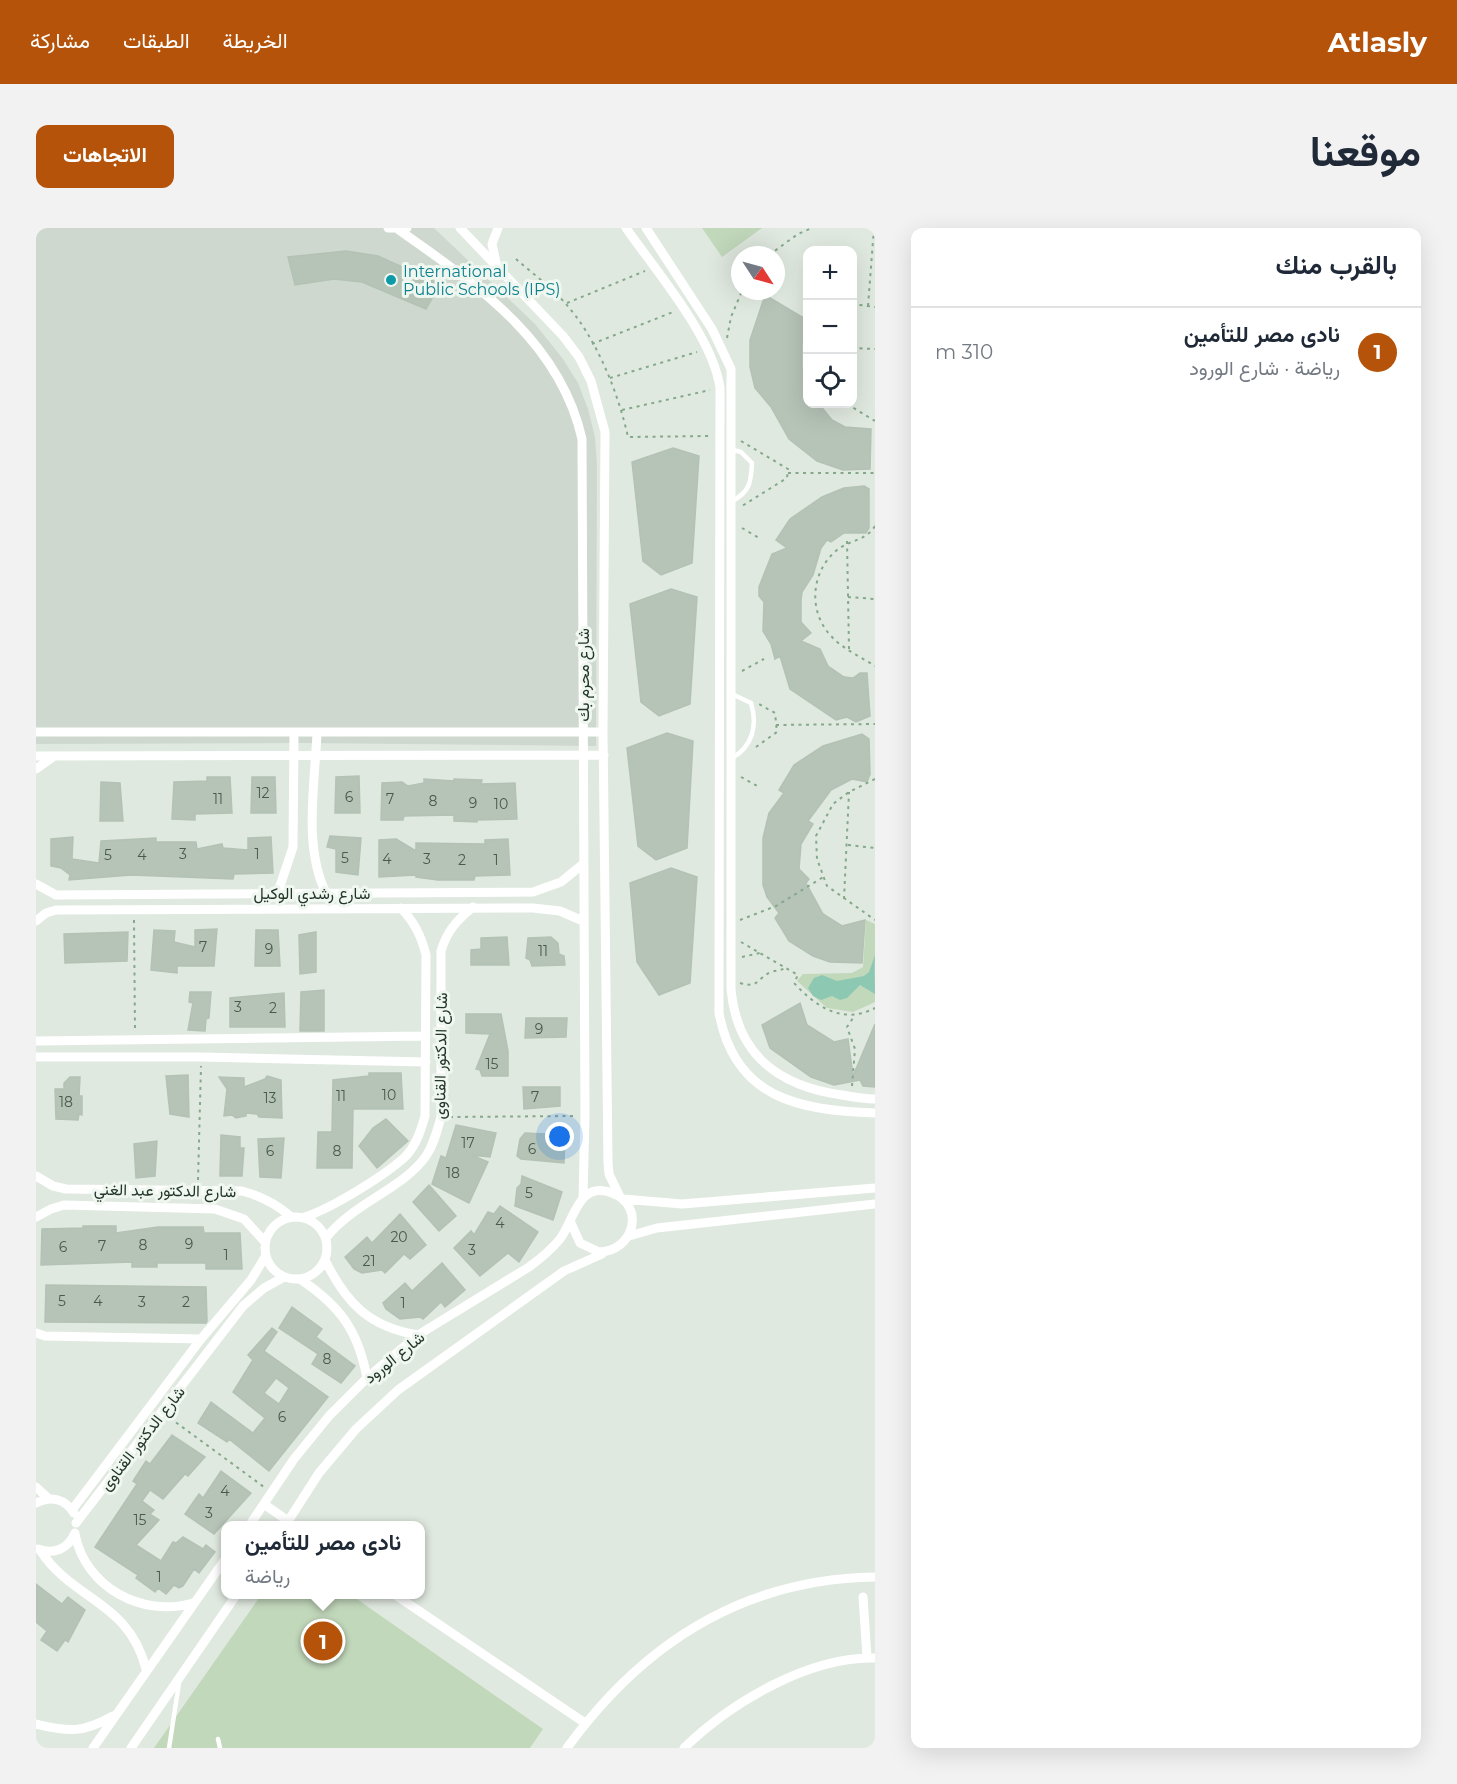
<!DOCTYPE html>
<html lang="ar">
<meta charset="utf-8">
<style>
body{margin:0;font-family:Montserrat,Vazirmatn,sans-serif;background:#f2f2f3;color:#1f2937;direction:rtl}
.controls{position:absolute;right:18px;top:18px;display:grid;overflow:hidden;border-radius:12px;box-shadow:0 6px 24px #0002}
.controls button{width:54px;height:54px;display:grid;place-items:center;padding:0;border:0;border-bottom:2px solid #e0e1e3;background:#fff;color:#1f2937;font:30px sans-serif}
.compass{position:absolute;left:695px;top:18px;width:54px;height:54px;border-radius:50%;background:#fff;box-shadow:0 6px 24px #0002;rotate:126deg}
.you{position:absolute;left:524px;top:909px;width:21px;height:21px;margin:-15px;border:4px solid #fff;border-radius:50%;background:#1a73e8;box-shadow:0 0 0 9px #1a73e833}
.badge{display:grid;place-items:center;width:39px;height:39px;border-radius:50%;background:#b45309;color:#fff;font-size:20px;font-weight:700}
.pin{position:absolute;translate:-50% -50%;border:3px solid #fff;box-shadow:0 2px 6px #0006}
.popup{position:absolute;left:185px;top:1293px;width:204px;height:78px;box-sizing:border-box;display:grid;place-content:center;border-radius:12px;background:#fff;filter:drop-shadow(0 2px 4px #0005);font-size:20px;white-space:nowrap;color:#747a83}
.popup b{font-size:22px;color:#1f2937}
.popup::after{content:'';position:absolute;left:50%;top:100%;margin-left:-12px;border:12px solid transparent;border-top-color:#fff}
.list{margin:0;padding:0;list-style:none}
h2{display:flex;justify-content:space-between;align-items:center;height:78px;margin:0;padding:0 24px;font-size:26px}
h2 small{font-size:20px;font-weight:400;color:#747a83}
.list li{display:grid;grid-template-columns:39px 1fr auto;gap:18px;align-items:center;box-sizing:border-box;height:90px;padding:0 24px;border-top:2px solid #e0e1e3}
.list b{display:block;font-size:22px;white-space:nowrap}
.list p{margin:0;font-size:20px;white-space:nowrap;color:#747a83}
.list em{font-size:20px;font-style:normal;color:#747a83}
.icon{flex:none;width:33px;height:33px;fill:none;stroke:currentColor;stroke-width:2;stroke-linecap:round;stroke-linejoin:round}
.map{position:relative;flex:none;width:839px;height:1520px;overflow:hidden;direction:ltr;border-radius:12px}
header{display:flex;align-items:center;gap:36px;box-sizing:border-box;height:84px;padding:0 30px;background:#b45309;color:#fff}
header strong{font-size:28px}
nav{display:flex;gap:33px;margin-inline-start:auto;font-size:21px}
.intro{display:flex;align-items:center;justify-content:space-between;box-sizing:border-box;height:144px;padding:0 36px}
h1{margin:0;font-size:42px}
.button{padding:15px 27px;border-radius:12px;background:#b45309;color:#fff;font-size:21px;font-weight:700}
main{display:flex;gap:36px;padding:0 36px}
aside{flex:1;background:#fff;border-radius:12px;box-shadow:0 6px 24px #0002}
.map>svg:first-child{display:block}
</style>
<header>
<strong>Atlasly</strong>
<nav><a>الخريطة</a><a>الطبقات</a><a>مشاركة</a></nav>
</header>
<div class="intro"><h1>موقعنا</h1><a class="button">الاتجاهات</a></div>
<main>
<aside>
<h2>بالقرب منك<small></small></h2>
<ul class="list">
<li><span class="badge">1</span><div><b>نادى مصر للتأمين</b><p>رياضة · شارع الورود</p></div><em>310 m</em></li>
</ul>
</aside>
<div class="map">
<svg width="839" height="1520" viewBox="0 0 839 1520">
<rect width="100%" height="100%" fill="#e0e9e0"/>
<path fill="#ced8ce" d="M0 0H398L499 96 527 131 542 155 552 181 559 209 561 237 560 518 266 515 0 516Z"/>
<path fill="#c2d8bb" d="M666 0H726L686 29Z
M830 692 839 696V774L817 784 791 780 761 753 767 746 816 745 827 739Z
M225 1367H315L507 1501 494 1520H118Z"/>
<path fill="#8dc8b3" d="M839 727C838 740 839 752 839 766L824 757 811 770 804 772 796 768 785 772 777 768 772 760 778 750 786 747 801 753 828 748 833 744Z"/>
<path fill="#b6c3b7" stroke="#b3c2b4" stroke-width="1.5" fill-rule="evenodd" d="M310 23 342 28 404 56 390 81 326 54 298 51 259 57 252 29Z
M729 67 771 92V108L766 116V141L771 150V176H783L796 192 809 199 835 201 834 241 807 242 781 233 753 211 735 179 719 160 714 139V112Z
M637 220 663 228 656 335 625 347 607 333 596 234Z
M828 258 833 261V300L830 305H808L795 314 791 312 785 320 777 347 766 364 765 372V394L775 405 765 413 784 421 792 438 808 449 817 450 824 445H831L834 488 820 494 811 489 800 492 754 461 744 428 739 431 735 416 727 403 728 374 723 368V359L736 326 751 320 740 312 754 291 786 269 808 260Z
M635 361 661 369 654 476 623 488 605 474 594 376Z
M631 505 657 513 651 620 620 632 602 618 591 520Z
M826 506 833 511 834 546 831 554 816 551 795 562 772 593 777 596 765 616 763 641 773 651 770 655 787 686 806 698 829 692 826 735 794 734 777 728 753 713 739 690 743 685 731 669 727 657V610L733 585 748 565 743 562 758 537 787 518Z
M323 548 324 585H299L300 549Z
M171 549H194L196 585 159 586V592L136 591 138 554 171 553Z
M216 549H239L240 585H215Z
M388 551 418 553V551L446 552 445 556 479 555 481 591 441 592V594L418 593V587L368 588 367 592H345L346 555 366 554 372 558 388 555Z
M65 554 84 555 87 593H64Z
M294 608 325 610 322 647 300 644V621L291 619Z
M37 609 36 631 63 635 65 613 120 610V614H160L161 621 186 616 187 620 212 622V610L235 609 237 645 198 646 197 651 95 647 33 652 34 647 25 640 15 638V611Z
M360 611 380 623V615L449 616V612L472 611 474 647 439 648 438 652H402L380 649V647L343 649V612Z
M635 640 661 649 654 755 623 767 601 734 594 655Z
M181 701 178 738H141V745L115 742 118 702 139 703 138 714 159 719V702Z
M220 702H242L244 738H219Z
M92 704 91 733 29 735 28 706Z
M280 704V744L264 746 263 707Z
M471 709 473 737H435V722L445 721V710Z
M515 709 522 715 523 726 528 728 529 737 496 738 494 732 490 730 492 710Z
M288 762V803H264L265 764Z
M154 764H175L173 790 170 791 169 803 152 802 157 775 153 774Z
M248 765 249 799H194V770Z
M764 775 771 797 798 814 812 811 817 848 839 796V859L827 858 824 852 798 857 775 849 734 820 726 797Z
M430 786H465L472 823V848H446L444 842 440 841 454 806 430 805Z
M490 790H531L530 809 489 810Z
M333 845H365L367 881H317L316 940H281L282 904H296L297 852 333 848Z
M152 847 153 889 134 886 130 848Z
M231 848 245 852 246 890 223 889 221 886 210 885V888L200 890 196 887 188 888 191 861 183 849 208 850V859L229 851Z
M34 849H44L43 868H46V887L43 886 42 892 20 891 19 861H28V855Z
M487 859H524V878L488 881Z
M350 891 372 913 341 940 323 918 337 900Z
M420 897 460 905 454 929 435 927 452 934 433 975 396 956 405 928 410 930Z
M489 905 529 907 528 935 485 931 481 928 484 911Z
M185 907 204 909V920H208L206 948H184Z
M248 910 245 950 224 949 222 911Z
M121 913 119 948 100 950 98 916Z
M486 948 526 964 517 992 479 978 481 960 485 956Z
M393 957 420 988 403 1003 377 974Z
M464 978 502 1004 483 1034 472 1025 444 1048 418 1020 435 1003 438 1007 452 984 458 986Z
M364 986 390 1017 374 1031 368 1026 349 1045 346 1042 326 1045 318 1041 309 1029 331 1009 336 1015Z
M47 998H80V1005L122 999H167L168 1005H204L206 1041H170V1035H121V1039H96V1034L5 1037 6 1001 47 1000Z
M406 1035 429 1062 409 1079 405 1074 387 1091 384 1089 364 1091 350 1081 347 1075 369 1055 376 1063Z
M10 1057 170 1059 171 1093 170 1095 9 1094Z
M256 1079 286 1101 280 1109 319 1138 305 1155 276 1136 282 1126 243 1100Z
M236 1100 241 1104 228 1123 292 1169 233 1243 193 1211 191 1214 162 1195 175 1174 217 1205 229 1190 197 1164 217 1132 212 1127ZM240 1150 253 1160 243 1176 228 1165Z
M136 1207 169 1229 152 1248 149 1246 127 1271 114 1262 106 1273 118 1282 114 1286 123 1292 100 1317 125 1333 137 1314 140 1315 147 1309 167 1321 170 1317 179 1324 163 1345 158 1341 147 1358 143 1360 138 1357 130 1366 122 1360 119 1364 100 1350 102 1347 59 1319 101 1256 97 1253 110 1233 114 1236Z
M185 1243 215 1265 178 1306 149 1286 163 1266 167 1270Z
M0 1356 26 1376 32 1369 49 1382 32 1414 29 1412 21 1423 5 1412 11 1403 0 1394Z"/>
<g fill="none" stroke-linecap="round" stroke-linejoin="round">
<path stroke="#84a98a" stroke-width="2" stroke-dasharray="3 4.5" stroke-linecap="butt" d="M733 27 762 6 776 0
M480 31C496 45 515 59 529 75 560 109 582 164 592 209L673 208
M531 75 609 43
M816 76 839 79
M832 78 838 0
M691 110 695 89 706 63
M556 116 637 84
M816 120 839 121
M574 150 661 124
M811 176 839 193
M586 182 674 162
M705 213 752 241 751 250 706 278
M752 245H839
M839 298C830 313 813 312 801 322 774 344 772 385 796 409 807 421 825 429 839 438
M706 300 725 311
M811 313 813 421
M812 369 839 371
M706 443 728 431
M740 497 839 496
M720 519 741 504 739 485 723 476
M705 549 723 559
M839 551 813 564 797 576 780 608 781 631 791 658 839 692
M812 617 839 620
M808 671 813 564
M98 692 99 803
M704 692 740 678 789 648
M705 714 762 747 758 755C780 779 807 797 839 780
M706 729 724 725
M704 755C723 761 722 749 735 744 741 742 744 743 749 740
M816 858 819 821 811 799 819 787
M414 889 537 888
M162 952 165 838
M134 1190 228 1259"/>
<path stroke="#fff" stroke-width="4.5" d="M696 273C714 264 715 254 716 235L705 224 697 222
M696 530C716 519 722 498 715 475L696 466
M182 1511 184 1520
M133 1520 143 1455"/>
<path stroke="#fff" stroke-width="9" d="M352 0H371
M424 0 527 108 543 129 555 153 569 204 567 504 572 934 573 946 584 969
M590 0C620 43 677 109 684 160L683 785C699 871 763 882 839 885
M610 0 676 101 695 141V761C701 828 743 858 806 867 817 869 828 871 839 871
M363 2C441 57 524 113 546 211L549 888 547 970
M461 39 456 16 462 0
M0 504H567
M281 505C279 555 267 619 290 665
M0 528 568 527
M0 541 17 529
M0 656 20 667 497 664 525 654 547 636
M242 664 257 619 258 504
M0 693 10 685 20 682 497 680 524 683 547 693
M0 813 390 808
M0 829H165L390 834
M0 948 17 958 30 961 206 963C225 968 239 975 254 988
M587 971 646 976 839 960
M229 1020a31 31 0 1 1 62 0a31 31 0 1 1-62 0Z
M0 989 15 981 28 977 179 981 208 991 229 1014
M269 989C296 980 348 948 369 929 380 918 385 902 389 888L390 727C385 707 378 694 365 680
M593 1008 621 1000 839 976
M290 1010C317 975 367 961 390 928 398 916 401 903 405 889V723C411 703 421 692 437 679
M289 1032C310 1075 333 1099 382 1107
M264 1051C304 1078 322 1102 331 1150
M0 1105 9 1108 165 1111
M0 1259 13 1271
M0 1275C15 1267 29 1271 38 1285
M228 1276 252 1293
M36 1282 165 1111 215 1052 229 1029
M40 1295 207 1078 228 1060 248 1049
M213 1298 258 1231 293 1188 331 1150 382 1107 493 1039C504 1031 515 1022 524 1011 538 993 542 952 576 965 611 978 597 1024 563 1024L544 1015 535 995
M249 1298 283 1245 320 1201 362 1162 528 1043 566 1026
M39 1306C49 1359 106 1390 157 1375
M2 1321C18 1327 32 1321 39 1305
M4 1322C37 1373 93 1373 110 1441
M358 1366 549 1495
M827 1369 831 1429
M0 1496C33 1504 47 1505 77 1488
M57 1520 190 1330
M95 1520 201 1366
M531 1520C607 1415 707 1351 839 1349
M648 1520C694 1475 773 1428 839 1430"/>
</g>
<circle fill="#0f9aa8" stroke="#f0f6f0" stroke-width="2" cx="355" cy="52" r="6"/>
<g text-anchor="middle" stroke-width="6" stroke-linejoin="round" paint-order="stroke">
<g font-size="14" fill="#485a4b">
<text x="227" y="570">12</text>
<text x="313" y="574">6</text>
<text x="182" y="576">11</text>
<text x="354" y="576">7</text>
<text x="397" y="578">8</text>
<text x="437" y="580">9</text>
<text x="465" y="581">10</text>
<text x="147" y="631">3</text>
<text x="221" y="631">1</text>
<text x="72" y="632">5</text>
<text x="106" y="632">4</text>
<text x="309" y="635">5</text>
<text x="351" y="636">4</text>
<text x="391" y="636">3</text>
<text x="426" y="637">2</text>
<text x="460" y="637">1</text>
<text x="167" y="724">7</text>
<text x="233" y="726">9</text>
<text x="507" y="728">11</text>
<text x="202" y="784">3</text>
<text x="237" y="785">2</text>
<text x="503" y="806">9</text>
<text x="456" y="841">15</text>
<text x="353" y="872">10</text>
<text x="305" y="873">11</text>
<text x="499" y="874">7</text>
<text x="234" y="875">13</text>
<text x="30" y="879">18</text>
<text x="432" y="920">17</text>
<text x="496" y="926">6</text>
<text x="234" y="928">6</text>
<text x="301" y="928">8</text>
<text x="417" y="950">18</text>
<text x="493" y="970">5</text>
<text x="464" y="1000">4</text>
<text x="363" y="1014">20</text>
<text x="153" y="1021">9</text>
<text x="107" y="1022">8</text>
<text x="66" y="1023">7</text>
<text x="27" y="1024">6</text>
<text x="436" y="1027">3</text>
<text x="190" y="1032">1</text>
<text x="333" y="1038">21</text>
<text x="26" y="1078">5</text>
<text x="62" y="1078">4</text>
<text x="106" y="1079">3</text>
<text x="150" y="1079">2</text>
<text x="367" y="1080">1</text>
<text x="291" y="1136">8</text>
<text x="246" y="1194">6</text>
<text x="189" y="1268">4</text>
<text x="173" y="1290">3</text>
<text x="104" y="1297">15</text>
<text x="123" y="1354">1</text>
</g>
<g font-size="16" fill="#0d838f" stroke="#f0f6f0" text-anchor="start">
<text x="367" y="49">International<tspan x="367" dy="18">Public Schools (IPS)</tspan></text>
</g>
<g font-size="16" fill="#233727" stroke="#f0f6f0">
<text transform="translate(547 447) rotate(-90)" y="6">شارع محرم بك</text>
<text x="276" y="671">شارع رشدي الوكيل</text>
<text transform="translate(404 828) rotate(-89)" y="6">شارع الدكتور القناوى</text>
<text transform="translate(129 962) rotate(1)" y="6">شارع الدكتور عبد الغني</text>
<text transform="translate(358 1129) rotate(-39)" y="6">شارع الورود</text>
<text transform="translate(106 1210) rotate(-52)" y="6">شارع الدكتور القناوى</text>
</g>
</g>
</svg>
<div class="controls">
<button>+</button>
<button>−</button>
<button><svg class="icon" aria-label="locate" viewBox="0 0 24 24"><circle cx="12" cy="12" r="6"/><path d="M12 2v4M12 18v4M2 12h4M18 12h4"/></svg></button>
</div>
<svg class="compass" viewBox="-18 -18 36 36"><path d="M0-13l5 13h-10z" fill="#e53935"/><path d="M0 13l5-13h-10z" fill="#747a83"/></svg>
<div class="you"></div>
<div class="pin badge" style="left:287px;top:1413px">1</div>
<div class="popup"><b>نادى مصر للتأمين</b>رياضة</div>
</div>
</main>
